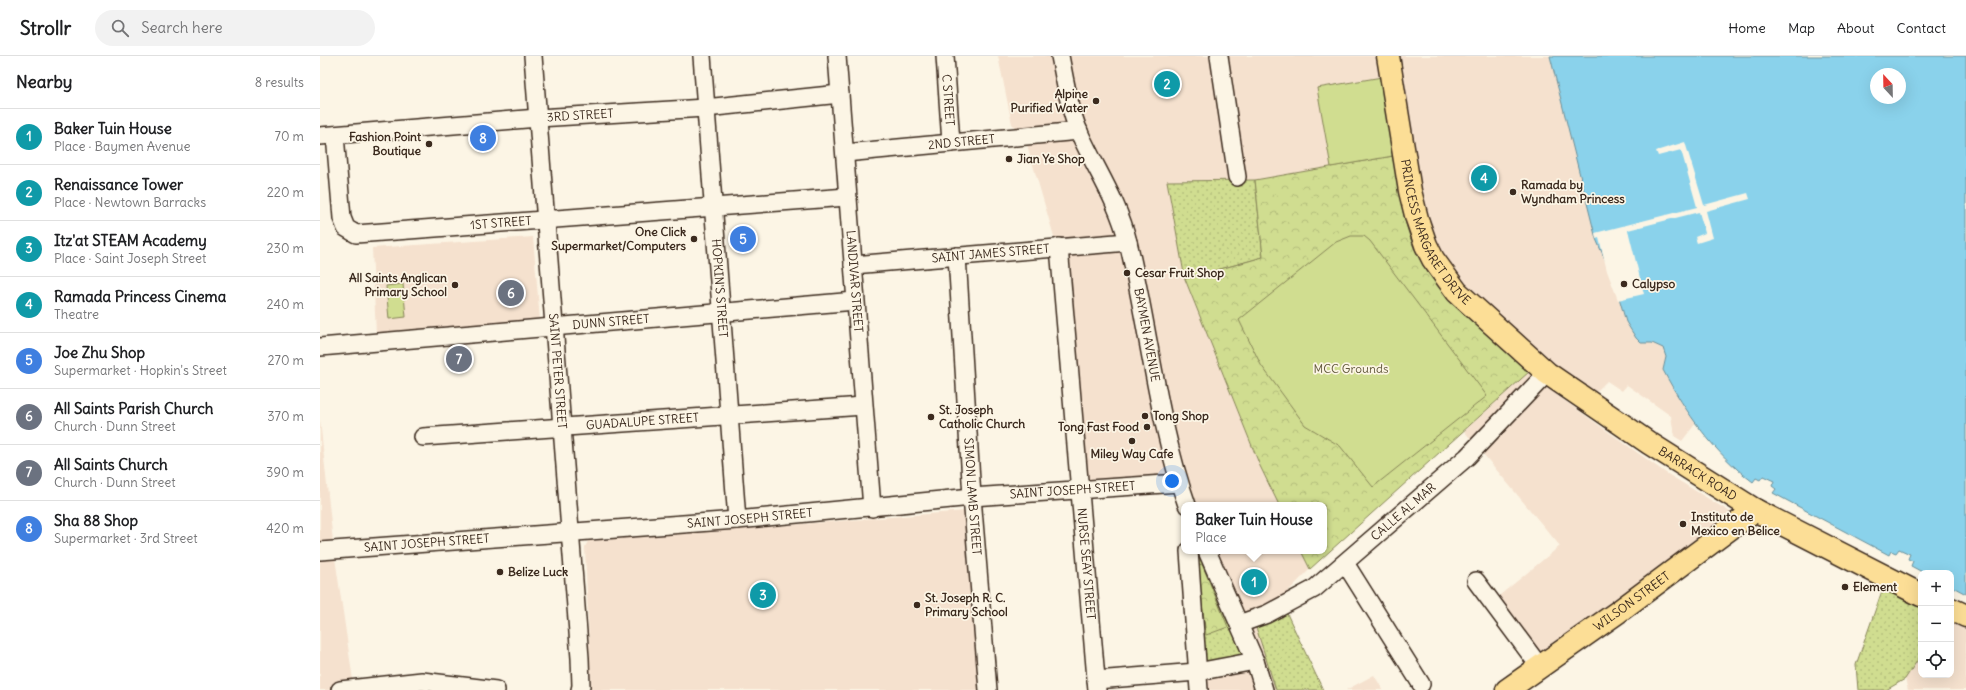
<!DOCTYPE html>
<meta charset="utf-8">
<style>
body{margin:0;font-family:Delius,sans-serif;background:#f2f2f2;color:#202124}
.controls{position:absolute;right:12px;bottom:12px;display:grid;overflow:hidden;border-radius:8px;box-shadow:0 4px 16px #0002}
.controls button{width:36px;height:36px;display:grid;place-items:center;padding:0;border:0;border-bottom:1px solid #e0e0e0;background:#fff;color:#202124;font:20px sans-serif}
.compass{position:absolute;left:1550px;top:12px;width:36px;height:36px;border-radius:50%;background:#fff;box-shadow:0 4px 16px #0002;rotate:338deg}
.you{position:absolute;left:852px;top:425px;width:14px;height:14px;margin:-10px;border:3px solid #fff;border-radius:50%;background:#1a73e8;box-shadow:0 0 0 6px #1a73e833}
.badge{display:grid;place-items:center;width:26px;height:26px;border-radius:50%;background:#b45309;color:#fff;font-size:13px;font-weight:700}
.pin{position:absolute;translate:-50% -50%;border:2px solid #fff;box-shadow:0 1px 4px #0006}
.popup{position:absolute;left:861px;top:446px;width:146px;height:52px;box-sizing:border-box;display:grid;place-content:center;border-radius:8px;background:#fff;filter:drop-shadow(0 1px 3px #0005);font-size:13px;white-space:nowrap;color:#757577}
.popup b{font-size:15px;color:#202124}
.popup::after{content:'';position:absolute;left:50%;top:100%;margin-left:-8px;border:8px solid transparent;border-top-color:#fff}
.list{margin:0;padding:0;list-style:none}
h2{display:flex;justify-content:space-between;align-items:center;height:52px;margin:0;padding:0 16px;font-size:17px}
h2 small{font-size:13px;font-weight:400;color:#757577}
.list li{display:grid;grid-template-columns:26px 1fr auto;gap:12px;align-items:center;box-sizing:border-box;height:56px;padding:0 16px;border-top:1px solid #e0e0e0}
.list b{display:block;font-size:15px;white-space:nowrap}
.list p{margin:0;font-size:13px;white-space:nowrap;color:#757577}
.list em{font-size:13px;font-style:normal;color:#757577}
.icon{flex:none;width:22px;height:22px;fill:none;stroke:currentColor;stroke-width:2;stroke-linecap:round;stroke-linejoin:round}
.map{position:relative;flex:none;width:1646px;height:634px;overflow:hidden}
header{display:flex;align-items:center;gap:24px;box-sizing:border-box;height:56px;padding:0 20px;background:#fff;border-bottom:1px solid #e0e0e0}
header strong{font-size:19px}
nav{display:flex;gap:22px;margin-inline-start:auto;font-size:14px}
.search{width:280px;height:36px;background:#f2f2f2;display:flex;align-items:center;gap:10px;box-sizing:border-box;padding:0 14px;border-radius:22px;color:#757577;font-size:15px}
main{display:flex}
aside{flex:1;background:#fff}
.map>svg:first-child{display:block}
</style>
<header>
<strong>Strollr</strong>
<div class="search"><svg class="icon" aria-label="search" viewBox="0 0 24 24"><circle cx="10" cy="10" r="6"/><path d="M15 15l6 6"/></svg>Search here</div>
<nav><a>Home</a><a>Map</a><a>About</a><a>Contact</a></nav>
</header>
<main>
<aside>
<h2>Nearby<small>8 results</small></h2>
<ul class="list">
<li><span class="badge" style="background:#0f9aa8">1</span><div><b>Baker Tuin House</b><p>Place · Baymen Avenue</p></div><em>70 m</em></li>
<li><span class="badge" style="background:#0f9aa8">2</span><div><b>Renaissance Tower</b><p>Place · Newtown Barracks</p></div><em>220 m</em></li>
<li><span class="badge" style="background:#0f9aa8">3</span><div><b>Itz'at STEAM Academy</b><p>Place · Saint Joseph Street</p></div><em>230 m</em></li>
<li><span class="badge" style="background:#0f9aa8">4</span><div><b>Ramada Princess Cinema</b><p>Theatre</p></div><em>240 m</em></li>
<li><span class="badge" style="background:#3f7fe0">5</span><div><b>Joe Zhu Shop</b><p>Supermarket · Hopkin's Street</p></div><em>270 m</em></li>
<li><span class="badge" style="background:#6b7280">6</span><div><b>All Saints Parish Church</b><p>Church · Dunn Street</p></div><em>370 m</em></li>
<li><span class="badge" style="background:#6b7280">7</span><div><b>All Saints Church</b><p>Church · Dunn Street</p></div><em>390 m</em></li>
<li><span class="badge" style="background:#3f7fe0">8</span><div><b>Sha 88 Shop</b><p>Supermarket · 3rd Street</p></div><em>420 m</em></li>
</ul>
</aside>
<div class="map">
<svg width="1646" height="634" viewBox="0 0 1646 634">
<defs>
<pattern id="grass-dots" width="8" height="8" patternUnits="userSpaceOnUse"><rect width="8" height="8" fill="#d0dd90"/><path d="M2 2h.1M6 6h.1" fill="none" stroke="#b4be7c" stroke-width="1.8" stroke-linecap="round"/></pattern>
<pattern id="park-crowns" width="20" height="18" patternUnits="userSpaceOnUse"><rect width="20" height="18" fill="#d0dd90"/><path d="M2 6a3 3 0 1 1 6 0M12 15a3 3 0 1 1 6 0" fill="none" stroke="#b4be7c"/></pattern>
</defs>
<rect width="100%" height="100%" fill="#fcf5e5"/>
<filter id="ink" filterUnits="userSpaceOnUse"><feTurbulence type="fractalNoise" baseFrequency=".025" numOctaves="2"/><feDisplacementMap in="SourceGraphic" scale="8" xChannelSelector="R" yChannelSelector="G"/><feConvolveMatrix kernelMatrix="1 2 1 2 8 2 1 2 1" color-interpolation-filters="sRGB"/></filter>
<g filter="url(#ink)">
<path fill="#f5e1ce" d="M678 0H1059L1062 21 997 32 1011 111 935 124 847 125 865 223 940 410 959 449H864V458L848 427 759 442 738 194 705 82 692 68Z
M1077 0H1230L1247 66 1306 266 1316 282 1321 287H1332L1343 292 1346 301 1343 314 1367 354 1376 367 1362 385 1354 380 1351 360 1307 329 1302 335 1287 325 1274 338 1214 295 1129 219 1105 166Z
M213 181 220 265 56 278 52 192Z
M1210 315 1238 340 1346 417 1435 471 1219 614 1169 548 1240 490 1144 375Z
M0 364 14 495 34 631 174 634H0Z
M646 455 660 634H271L265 491 268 485Z
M881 495H981L990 513 936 568 956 634H887Z
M1631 564 1646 570V634H1588L1585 623 1601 599V619H1631Z
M1054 619 1063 634H1026Z"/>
<path fill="url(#grass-dots)" stroke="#868457" d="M935 124 943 201 865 223 847 125Z
M871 495H881L928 607 887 614Z
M1563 532 1601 550V599L1585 623 1566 634H1538L1536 609Z
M960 543 1003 634H956L935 568Z"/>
<path fill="url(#park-crowns)" stroke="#868457" d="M1073 100C1078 126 1081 153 1089 178 1107 237 1166 276 1210 315L990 513 981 495H1004V449H959L940 410 865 223 943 201 935 124Z
M882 508 908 571 886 579 877 510Z"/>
<path fill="#d0dd90" stroke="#868457" d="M1062 21 1073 100 1011 111 997 32Z
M1031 180H1044L1050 185 1167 340 1053 431 1020 390 985 369 941 309 919 264 1016 186Z
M83 228 86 261 69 263 66 230Z"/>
<path fill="#8ad2eb" stroke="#6a8f99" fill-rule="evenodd" d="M1230 0H1646V538L1631 530V517H1604L1591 510 1593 505 1588 503 1590 498 1579 493 1576 497 1571 495 1569 499 1453 437 1456 433 1452 430 1454 425 1443 420 1440 424 1436 422 1433 426C1394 397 1366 357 1343 314L1346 301 1343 292 1332 287H1321L1316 282 1306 266 1294 224 1276 183ZM1556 18H1580V42H1556Z"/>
<path fill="#fcf5e5" d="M1365 86 1384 149 1428 137 1430 143 1386 155 1393 182 1377 187 1375 181 1385 177 1379 156 1308 174 1324 238 1298 244 1287 215 1279 182 1276 183 1275 177 1377 151 1361 94 1338 100 1336 95Z"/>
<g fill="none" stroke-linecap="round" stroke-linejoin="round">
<g stroke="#3b2a1e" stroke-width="20">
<g id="minor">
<path id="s1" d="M213 0 260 602 261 630 260 634"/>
<path id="s2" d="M382 0 417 464"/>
<path id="s3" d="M517 0 552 452"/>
<path id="s4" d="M625 0 631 87"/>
<path id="s5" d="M740 0C745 25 749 52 759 76 776 114 798 145 808 186 829 273 837 364 867 449"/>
<path d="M899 0 917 121"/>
<path id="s6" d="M15 79 22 162 26 172 36 178 527 141"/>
<path id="s7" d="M0 80 218 62 385 52 520 38"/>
<path id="s8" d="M525 97 759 75"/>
<path id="s9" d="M739 191 777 634"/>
<path id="s10" d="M637 200 652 441 668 634"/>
<path id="s11" d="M533 209 808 186"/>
<path id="s12" d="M0 291 535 245"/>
<path id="s13" d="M103 381 543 350"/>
<path id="s14" d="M0 495 417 464 652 441 859 427"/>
<path d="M869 495 879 634"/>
<path d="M887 495 935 605 944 634"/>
<path d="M1025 507 1101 628"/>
<path d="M1156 525 1220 611"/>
<path id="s15" d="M919 568 947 558 994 533 1147 401 1227 317"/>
<path d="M776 624 877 616 935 605"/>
<path d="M20 634 102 625 176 634"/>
</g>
</g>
<g stroke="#3b2a1e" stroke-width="25">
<g id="major">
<path id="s16" d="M1068 0 1090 135 1097 163 1106 189 1113 203 1137 236 1227 317 1329 387 1435 454 1601 539"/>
<path d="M1631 553 1646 560"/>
<path id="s17" d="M1187 634 1298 556 1435 454"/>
</g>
</g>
<use href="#minor" stroke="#fcf5e5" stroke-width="17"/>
<use href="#major" stroke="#fcde96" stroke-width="22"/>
</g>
</g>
<g fill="#3b2a1e" stroke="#fcf5e5" stroke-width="1.5">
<circle cx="776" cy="45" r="4"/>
<circle cx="109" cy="88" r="4"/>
<circle cx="689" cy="103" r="4"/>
<circle cx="1193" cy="136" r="4"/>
<circle cx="374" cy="183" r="4"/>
<circle cx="807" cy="217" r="4"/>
<circle cx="1304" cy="228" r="4"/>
<circle cx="135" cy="229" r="4"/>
<circle cx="825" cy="360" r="4"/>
<circle cx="611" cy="361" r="4"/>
<circle cx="827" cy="371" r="4"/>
<circle cx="812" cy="385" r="4"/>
<circle cx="1363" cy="468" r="4"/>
<circle cx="180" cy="516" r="4"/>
<circle cx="1525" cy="531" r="4"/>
<circle cx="597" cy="549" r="4"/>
</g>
<g text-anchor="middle" stroke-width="3.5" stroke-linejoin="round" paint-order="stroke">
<g font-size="12" font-weight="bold" fill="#3b2a1e" stroke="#fcf5e5" text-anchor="start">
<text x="768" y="42" text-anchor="end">Alpine<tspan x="768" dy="14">Purified Water</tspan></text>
<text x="101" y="85" text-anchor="end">Fashion Point<tspan x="101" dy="14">Boutique</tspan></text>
<text x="697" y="107">Jian Ye Shop</text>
<text x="1201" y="133">Ramada by<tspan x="1201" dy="14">Wyndham Princess</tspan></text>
<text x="366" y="180" text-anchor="end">One Click<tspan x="366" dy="14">Supermarket/Computers</tspan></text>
<text x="815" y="221">Cesar Fruit Shop</text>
<text x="127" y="226" text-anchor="end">All Saints Anglican<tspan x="127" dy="14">Primary School</tspan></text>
<text x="1312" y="232">Calypso</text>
<text x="619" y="358">St. Joseph<tspan x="619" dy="14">Catholic Church</tspan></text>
<text x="833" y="364">Tong Shop</text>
<text x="819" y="375" text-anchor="end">Tong Fast Food</text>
<text x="812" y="402" text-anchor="middle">Miley Way Cafe</text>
<text x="1371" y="465">Instituto de<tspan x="1371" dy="14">Mexico en Belice</tspan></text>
<text x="188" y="520">Belize Luck</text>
<text x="1533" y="535">Element</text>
<text x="605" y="546">St. Joseph R. C.<tspan x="605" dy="14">Primary School</tspan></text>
</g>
<g font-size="12" fill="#3b2a1e" stroke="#fcf5e5">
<text dy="4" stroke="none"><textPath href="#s4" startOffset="44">C STREET</textPath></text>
<text dy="4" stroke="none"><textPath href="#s7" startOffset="261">3RD STREET</textPath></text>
<text dy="4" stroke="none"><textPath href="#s8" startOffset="117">2ND STREET</textPath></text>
<text dy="4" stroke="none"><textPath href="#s6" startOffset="251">1ST STREET</textPath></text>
<text dy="4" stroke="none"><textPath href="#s16" startOffset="185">PRINCESS MARGARET DRIVE</textPath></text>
<text dy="4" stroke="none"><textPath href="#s11" startOffset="138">SAINT JAMES STREET</textPath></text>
<text dy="4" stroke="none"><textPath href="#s3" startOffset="226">LANDIVAR STREET</textPath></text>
<text dy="4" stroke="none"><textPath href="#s2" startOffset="233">HOPKIN'S STREET</textPath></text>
<text dy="4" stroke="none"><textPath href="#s12" startOffset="292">DUNN STREET</textPath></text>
<text dy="4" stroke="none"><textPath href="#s5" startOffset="294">BAYMEN AVENUE</textPath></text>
<text dy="4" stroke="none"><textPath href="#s1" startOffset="316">SAINT PETER STREET</textPath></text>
<text dy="4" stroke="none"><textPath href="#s13" startOffset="220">GUADALUPE STREET</textPath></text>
<text dy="4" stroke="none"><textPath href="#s16" startOffset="552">BARRACK ROAD</textPath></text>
<text dy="4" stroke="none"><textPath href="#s14" startOffset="755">SAINT JOSEPH STREET</textPath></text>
<text dy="4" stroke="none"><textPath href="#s10" startOffset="241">SIMON LAMB STREET</textPath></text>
<text dy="4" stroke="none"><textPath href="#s15" startOffset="201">CALLE AL MAR</textPath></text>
<text dy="4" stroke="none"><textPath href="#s14" startOffset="431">SAINT JOSEPH STREET</textPath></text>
<text dy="4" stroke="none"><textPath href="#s14" startOffset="107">SAINT JOSEPH STREET</textPath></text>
<text dy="4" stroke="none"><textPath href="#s9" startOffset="318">NURSE SEAY STREET</textPath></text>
<text dy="4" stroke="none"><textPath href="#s17" startOffset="153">WILSON STREET</textPath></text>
</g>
<g font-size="12" fill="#60573a" stroke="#fcf5e5">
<text x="1031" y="317">MCC Grounds</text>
</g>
</g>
</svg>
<div class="controls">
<button>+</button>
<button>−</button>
<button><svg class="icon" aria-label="locate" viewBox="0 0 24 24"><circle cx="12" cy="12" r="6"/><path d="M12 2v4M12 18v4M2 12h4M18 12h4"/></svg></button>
</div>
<svg class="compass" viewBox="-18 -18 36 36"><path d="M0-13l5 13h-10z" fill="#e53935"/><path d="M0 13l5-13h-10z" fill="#757577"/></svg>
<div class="you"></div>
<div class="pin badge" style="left:934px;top:526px;background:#0f9aa8">1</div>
<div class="popup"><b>Baker Tuin House</b>Place</div>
<div class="pin badge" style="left:847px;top:28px;background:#0f9aa8">2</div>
<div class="pin badge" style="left:443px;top:539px;background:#0f9aa8">3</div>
<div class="pin badge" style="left:1164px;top:122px;background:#0f9aa8">4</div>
<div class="pin badge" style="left:423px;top:183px;background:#3f7fe0">5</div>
<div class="pin badge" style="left:191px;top:237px;background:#6b7280">6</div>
<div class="pin badge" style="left:139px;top:303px;background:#6b7280">7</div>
<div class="pin badge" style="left:163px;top:82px;background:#3f7fe0">8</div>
</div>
</main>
